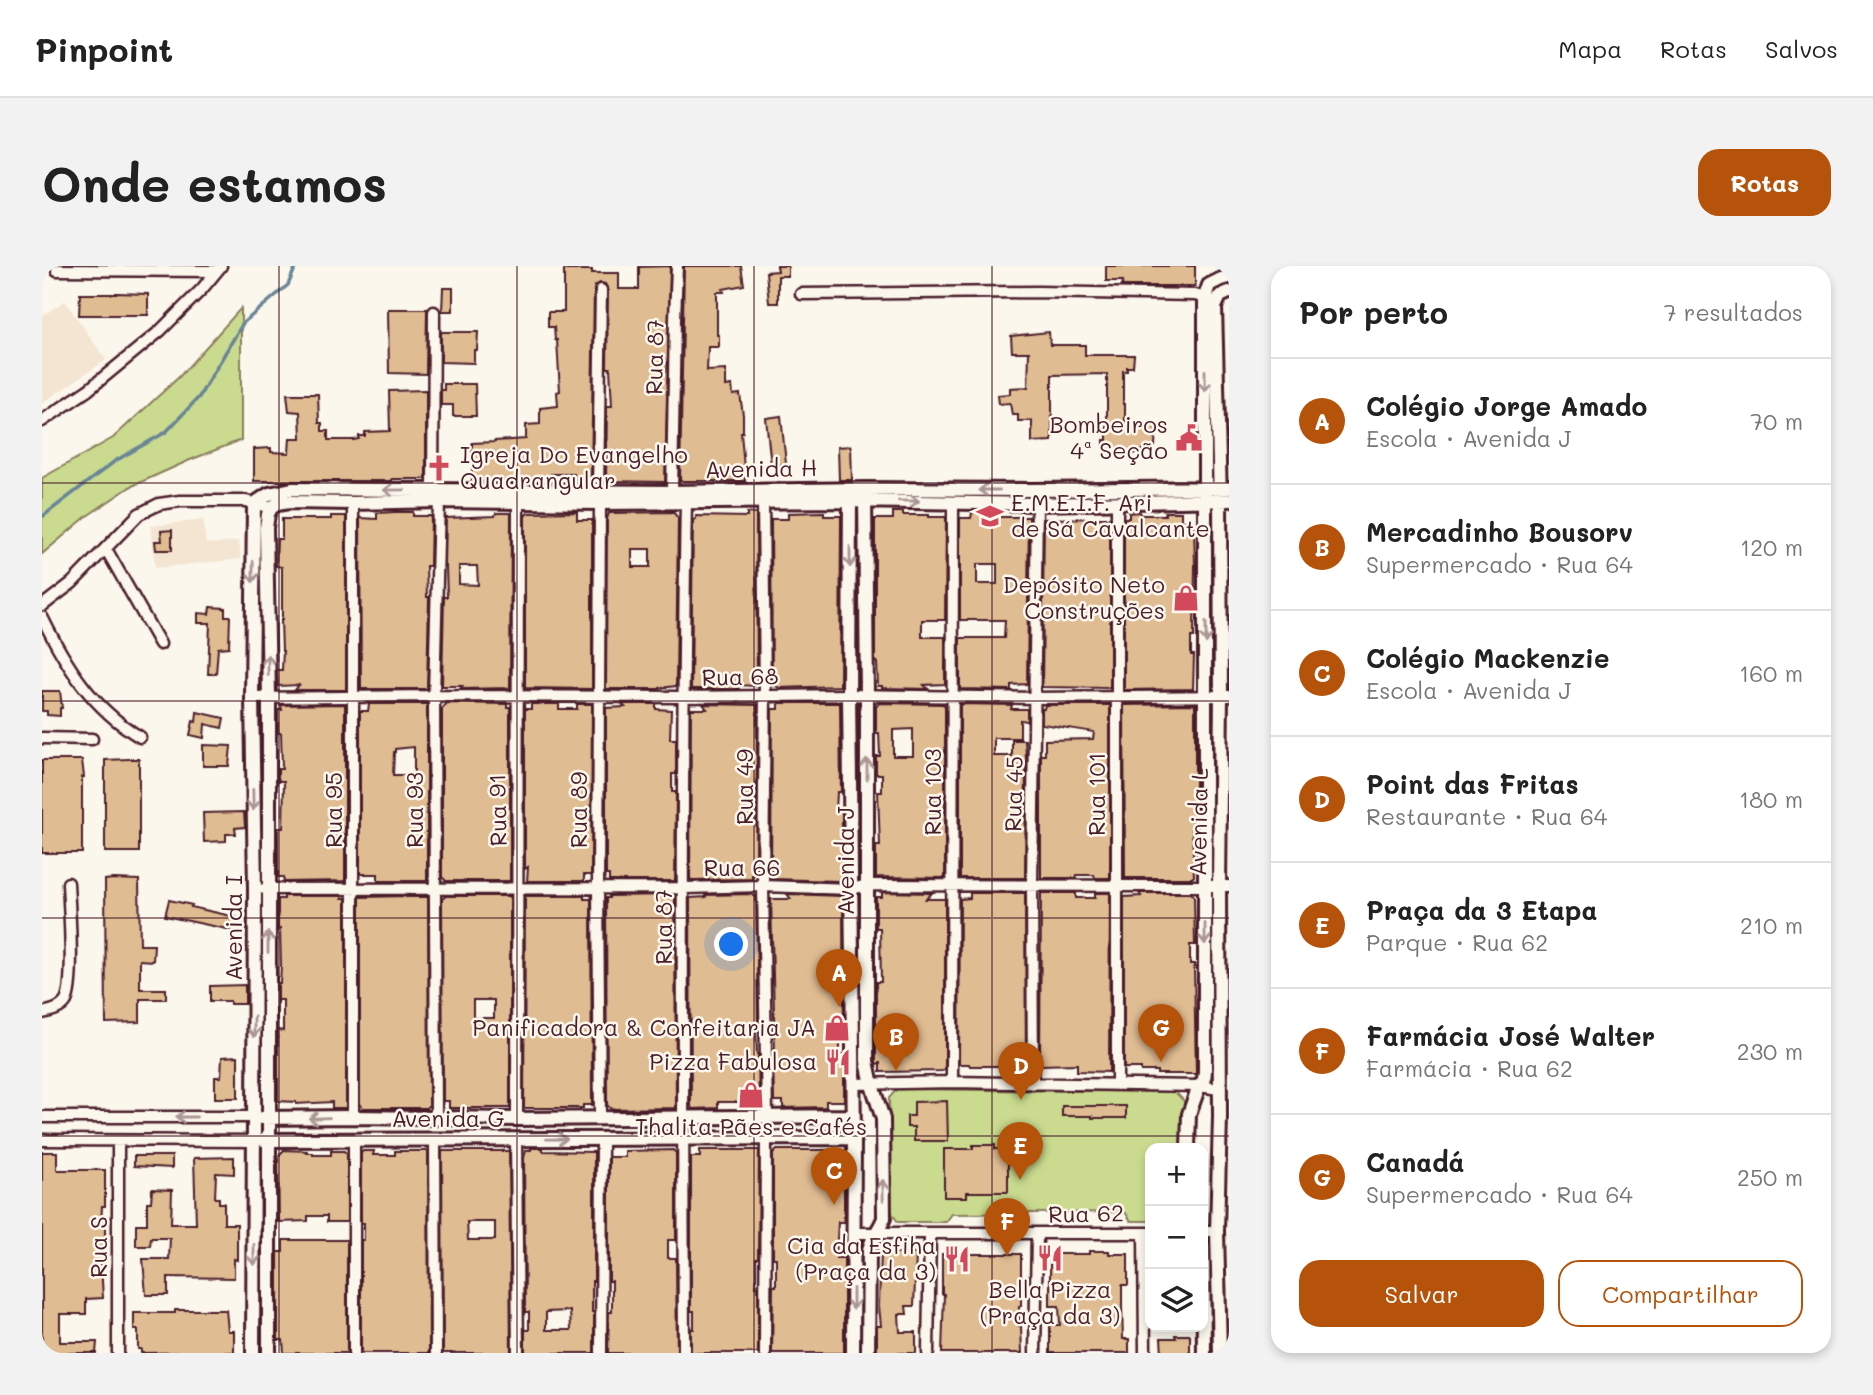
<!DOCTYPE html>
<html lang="pt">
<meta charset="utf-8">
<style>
body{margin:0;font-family:Mali,sans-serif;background:#f2f2f2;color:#222}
.controls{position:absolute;right:21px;bottom:21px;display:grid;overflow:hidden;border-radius:14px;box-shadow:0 4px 10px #0003}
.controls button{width:63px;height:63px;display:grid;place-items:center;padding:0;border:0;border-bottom:2px solid #e0e0e0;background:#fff;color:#222;font:35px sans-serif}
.you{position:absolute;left:690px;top:679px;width:24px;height:24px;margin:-18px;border:5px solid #fff;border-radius:50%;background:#1a73e8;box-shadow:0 0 0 10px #1a73e833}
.badge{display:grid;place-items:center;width:46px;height:46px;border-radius:50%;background:#b45309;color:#fff;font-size:23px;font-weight:700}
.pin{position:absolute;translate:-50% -58px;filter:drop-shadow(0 2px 4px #0008)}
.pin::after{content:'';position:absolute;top:37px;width:24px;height:21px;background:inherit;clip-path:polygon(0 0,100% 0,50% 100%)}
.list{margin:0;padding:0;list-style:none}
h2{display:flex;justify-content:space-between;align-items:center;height:91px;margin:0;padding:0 28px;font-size:30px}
h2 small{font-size:23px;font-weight:400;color:#767676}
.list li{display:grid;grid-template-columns:46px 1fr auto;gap:21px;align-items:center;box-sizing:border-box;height:126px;padding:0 28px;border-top:2px solid #e0e0e0}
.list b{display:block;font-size:26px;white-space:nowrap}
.list p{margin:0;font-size:23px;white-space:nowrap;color:#767676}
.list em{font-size:23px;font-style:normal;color:#767676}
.actions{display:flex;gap:14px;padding:21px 28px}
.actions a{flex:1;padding:16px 0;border:2px solid #b45309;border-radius:21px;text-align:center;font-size:24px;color:#b45309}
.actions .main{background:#b45309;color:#fff}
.icon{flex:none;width:38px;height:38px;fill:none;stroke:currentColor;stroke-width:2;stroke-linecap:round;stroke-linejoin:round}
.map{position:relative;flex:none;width:1187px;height:1087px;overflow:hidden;border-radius:21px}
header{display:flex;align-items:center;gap:42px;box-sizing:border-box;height:98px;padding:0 35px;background:#fff;border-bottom:2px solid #e0e0e0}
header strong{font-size:33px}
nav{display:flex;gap:38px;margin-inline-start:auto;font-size:24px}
.intro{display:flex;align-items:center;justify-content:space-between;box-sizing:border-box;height:168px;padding:0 42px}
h1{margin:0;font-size:49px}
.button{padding:18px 32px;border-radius:21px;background:#b45309;color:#fff;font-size:24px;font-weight:700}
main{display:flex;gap:42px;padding:0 42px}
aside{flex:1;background:#fff;border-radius:21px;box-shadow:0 4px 10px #0003}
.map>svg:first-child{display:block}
</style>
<header>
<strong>Pinpoint</strong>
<nav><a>Mapa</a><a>Rotas</a><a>Salvos</a></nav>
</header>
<div class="intro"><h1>Onde estamos</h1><a class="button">Rotas</a></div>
<main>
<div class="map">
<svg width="1187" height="1087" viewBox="0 0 1187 1087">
<rect width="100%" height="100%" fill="#fbf7ec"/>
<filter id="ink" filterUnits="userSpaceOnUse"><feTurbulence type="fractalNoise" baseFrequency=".0143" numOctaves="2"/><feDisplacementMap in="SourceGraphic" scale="14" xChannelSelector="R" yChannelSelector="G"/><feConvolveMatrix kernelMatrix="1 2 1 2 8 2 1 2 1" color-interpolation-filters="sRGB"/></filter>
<g filter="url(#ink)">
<path fill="#f3e5d1" d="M23 35 64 94 0 137V50Z
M161 254 164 278 197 275 199 293 113 302 109 260Z"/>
<path fill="#cadb8f" stroke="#8a7d5d" stroke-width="2" d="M199 42V174L148 194 88 221 45 250 0 288V212L71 172 138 110Z
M855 823 1133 826 1142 835V882H1108V955H1089L1083 946 910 948 904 956H856L849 946 847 832Z"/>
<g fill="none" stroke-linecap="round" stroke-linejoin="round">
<path stroke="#698596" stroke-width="3.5" d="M0 251 73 195 124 166 157 131 201 57 246 19 254 0"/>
</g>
<path fill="#e0bc92" stroke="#4a1f2b" stroke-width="2" fill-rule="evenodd" d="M628 0 623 216 564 215 565 140H570L568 102H565L566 24 563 18 558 17 553 20 552 24 549 214 532 213V208H509L510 216 430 215V177L453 176V175L484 173V159L498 158V142L516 140 515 126 518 125 515 74H513L512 61H506V46H522V4H550V7H577V23H597V1Z
M642 0H699L702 19 681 23 682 26H675V69H677V81H666L665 105 684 104V120L690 119 691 129 698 128 701 149V166H699L703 215H638Z
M735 0H746V10H736V37H727L724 6 736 5Z
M1064 0H1153V20H1080L1081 15H1064Z
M401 22H411V45H400Z
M74 27 106 28V49H37L38 28H74Z
M346 43H385L384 108 347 107Z
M399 66H436L435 84H432V97L399 96Z
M1007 66 1008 79H1043V89H1092L1091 101H1085V105H1081V138H1083V159H1114L1113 180 1085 190H1062V174H1065V108L1010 109V175L990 176V155H976V149H970L968 137 957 138 956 129 968 128V122L986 121 987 86H970L969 70Z
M402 118H433L434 150H411V139H399V124H402Z
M384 124V213H350V215H212V183L229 182V186L247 187 248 172H259L258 146 247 145 245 128H276L277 157H280V165H286V174H312L317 173V170H323V166L348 165 347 125Z
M739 150 744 198 729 200 724 152Z
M809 180 810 214H797L796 181Z
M353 246H371V250H389L388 300H384L385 331H387L385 423H319L318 252 335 253V247Z
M535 246V254H550V423L483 422V250L486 247Z
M631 246 636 252 634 420 618 422V423H564L565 253 567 247ZM590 283H608V301H590Z
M782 246V250H799L798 420 737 422 734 420H730L729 253H746V247Z
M851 246H861V249H887V251H904L903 354H880V371H903V418L882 419 886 423 840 422V420H836L835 396H833V253H851Z
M952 246V251H987L985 418 969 419V424L918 423V372H962L963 354H918V252H929L930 247ZM935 298H955V318H935Z
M1098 246V249H1123V246H1139V255H1148V259H1152L1153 300 1152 371H1149V389H1152L1151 423 1082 424V252H1087V247Z
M454 247H467L469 249 468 422 418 423 421 420H400L402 331H405L404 300H403L404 252 453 250ZM417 300H435L436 319 417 318Z
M705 247 714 248 715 420 693 419 697 423H649L651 254 654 253V250L705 251Z
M289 250H304V424H253L257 419 236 420 235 404H240L241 385H240L239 354H240V301L234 300 235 273H240V253H289Z
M1063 252H1068V422L1000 421 1002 253Z
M130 264V284H114L113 275H120L119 265Z
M168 341 183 342V350H188L187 381 176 382 174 408H166L168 357H156V347L167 348Z
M0 425H18L20 442H18V450L5 449V445H0Z
M405 437 465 438V441H468V615H404L400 611V443Z
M737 437H797L798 438 799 526H795L794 545H800V611L797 615 731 613 729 610 730 443H737Z
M837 437 901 438 903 440V612L834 611V580H838L836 526H840V508H834V490H838L837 467H834V441ZM871 463V490H851V464Z
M303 438V615L242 616 241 611H236V562H241L242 515H237L236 511V503H240L239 467H236V444H240L239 439Z
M327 438H385V614L384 615H336V608H318V445H326ZM372 481V509H351L352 486H353V483Z
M489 438H517V443H535V438H550L549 609H542V615H485L486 601 483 603V443H489Z
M580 438H614V443L629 444 628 473H634V508H630V526H634L633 615H567V609H564V442L583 441Z
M661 438 715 439 714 609H710V613L650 614 648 613 649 443H665Z
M918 438 970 439 969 443H985V455L978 454V472H952V490H970V474H983L984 490 983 612H918Z
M1153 438V543L1152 561H1150L1152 610 1150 612H1083L1082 439Z
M1003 439H1068V612H1053L1052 609H1035L1034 612H999V489H1003V474L1051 473 1052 466 1000 458V443H1002Z
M155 446 182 452 180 462 163 458 162 472 148 469 151 455 154 456Z
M161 479 189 480 187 500H161Z
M87 493H97V586H63V494Z
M0 494H40L42 511H40V587H0Z
M202 546 203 561 193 562 194 568H184V575L162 576 161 547Z
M71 613 97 614 98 679H112L111 695 98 694V723H124V733H98V756L64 757 63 614Z
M840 626 890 627 884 633H903V803L900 805 838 806V797L834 798V716H839L838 662H834V631H840Z
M928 627H983L984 805H970V800H928L927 798H917L918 633 928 632Z
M999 627H1034V632H1053V627H1068L1067 806 1035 805V798L998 799Z
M1097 627H1149L1152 630 1153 679H1148V698H1152L1154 808H1115V805H1099V802H1082V631L1099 630Z
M711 628V630H714L716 762H714L715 788H716L717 839 716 842H701V836H676V842L650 843 649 840 648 632 664 631 663 629Z
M745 628 799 630 801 632 802 770H798V788H802V835H784V841L741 842V835H732L731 788H733L729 633H749Z
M633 629 634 842 569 843 565 839 564 632H567V630Z
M242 630H300V632H304V842H290V836L254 838V836L236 835V764L241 765V734H236V717H238L239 699 238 663 236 664V633H242Z
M366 630 365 631H386L387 839 384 842H321L318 838V631Z
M404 630H468V842H407V835H401L400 633ZM431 734H452V752H431Z
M483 630H542V633H549L550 839H541V842H482Z
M127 634 150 639 149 641 194 651 190 664 123 650Z
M203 719V738H188V735H168V720Z
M196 790V832H173V811H179L180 791Z
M905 835 906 875H872V861H865V850H872V836Z
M1020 840H1084V852H1050V850H1020Z
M931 879H953V883H966V926H925V931H902V883H931Z
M489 882H501V885L552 886V1015H550V1046H552V1087H483V1064H487V1046H483L482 892 484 884H489ZM528 1045 529 1064H504V1046Z
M242 884 265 885V887H271V889H289V885H302L305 888V956H285V950H266V955L237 956 236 891Z
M631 884 634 887V974H626V992H634L635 1087H566L567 1046H570V1015H567V891H583V885Z
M658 884H717L716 992H714V1020H716V1087H649V1063H652V1045H649V891H658Z
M735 884H797L802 889V956H796L794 992H802V1087H730L731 1020H734V992H731V888Z
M321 885H332L331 889H353V885H386L387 1087H319V974H322V957H319V887Z
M400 885H467L469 1087H401ZM425 956H453V974H426Z
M0 886H15V904H63V940H60L59 961H63V990H61L62 997H59L61 1032 44 1033V1048H18V1076H55L54 1087H0Z
M92 890H130V902L92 900Z
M192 891V908L174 907 173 932H177V937H182V958H195V994L192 993V1012L126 1011V1029H104L101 993H127L128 972H109L108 980H94V958H105V936H109L110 923 130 924 129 958H154L152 892Z
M241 974H305V1087H242L241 1074H236V986H241Z
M1047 985H1067V988H1086V1019H1080V1040L1081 1073H1087V1087H1008V1059H1018L1017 1040H1008V988H1047Z
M839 987 874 988 872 1040H864L865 1048H857L858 1066H874V1087H835V1060H839L837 1040Z
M900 988H979V1040H977V1060H979L980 1087H900L902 1028H900Z
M133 1044H184L186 1065H192V1086L99 1087V1083H96V1064H92V1047H133Z
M1133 1069H1148V1087H1120L1119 1072H1134Z"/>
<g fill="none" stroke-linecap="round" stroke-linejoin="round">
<g stroke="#4a1f2b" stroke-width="15">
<path id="minor" d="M15 4 174 5
M759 28 996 26 1153 29 1168 33
M0 155 46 124 118 65 160 23 179 0
M391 223 392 46
M556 225 559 24
M630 226 633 53 635 0
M721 235 723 429 721 620 725 850
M64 283 118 378
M0 340 30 317 97 248 117 238 138 235H204L229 242
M0 351C24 400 50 442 98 471
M210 432 392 430 640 431 807 429 993 432 1187 430
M0 472 50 473
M222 623 642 622 721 620 810 623 825 619 1187 620
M0 747C9 745 19 743 24 735 33 718 27 640 26 617
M910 816 911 236
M811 818 910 816 1157 820 1177 823
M991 818 990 618 995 238
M1075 819V236
M0 851H212
M311 851V237
M558 851 556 622 558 237
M394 852 392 430 397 235
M475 853 476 236
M393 873 394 1087
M474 873 476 1087
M0 874 212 875
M312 874V1087
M76 875V1087
M1161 965H1175
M812 967H1108
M1102 967 1103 1087
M559 1087 560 872
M642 1087C641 803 639 519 644 235
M723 1087 724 872
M886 1087 888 968
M993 1087 995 968"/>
</g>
<g stroke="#4a1f2b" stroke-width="18">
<path id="tertiary" d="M808 227 807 429 812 872 811 1087
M823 229 825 430V795L830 819 841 853 842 952C838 963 830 971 827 984L826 1087
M220 852 311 851 475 853 811 850
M221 874 812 872
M1146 882 1147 848 1157 820C1162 817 1163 809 1163 803V31L1167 19 1179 13 1187 11
M1161 981 1162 1087
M211 1087 213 623 210 432 212 238 227 228 250 223 630 226 823 223 989 224 1187 222
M227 1087V431L224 262 226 248 229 242 235 238 247 236 311 237 397 235 558 237 808 235 995 238 1187 234
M1178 1087 1175 965 1178 851 1177 620 1179 430 1178 234 1173 41 1178 30 1187 26"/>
</g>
<use href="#minor" stroke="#fbf7ec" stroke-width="10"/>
<use href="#tertiary" stroke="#fbf7ec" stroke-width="12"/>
</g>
<defs><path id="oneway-shaft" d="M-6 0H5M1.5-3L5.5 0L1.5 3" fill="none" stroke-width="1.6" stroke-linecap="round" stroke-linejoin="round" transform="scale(1.75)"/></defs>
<g stroke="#ab9695">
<use href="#oneway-shaft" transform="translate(1163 115) rotate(90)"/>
<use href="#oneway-shaft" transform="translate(352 224) rotate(179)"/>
<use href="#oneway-shaft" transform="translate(947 224) rotate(-180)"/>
<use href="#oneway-shaft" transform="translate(867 235) rotate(1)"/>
<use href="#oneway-shaft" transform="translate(808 291) rotate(90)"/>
<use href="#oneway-shaft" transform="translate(211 306) rotate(91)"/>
<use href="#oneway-shaft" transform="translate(1164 367) rotate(90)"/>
<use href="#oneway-shaft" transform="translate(226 399) rotate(-91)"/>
<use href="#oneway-shaft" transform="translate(825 503) rotate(-90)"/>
<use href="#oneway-shaft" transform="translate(211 534) rotate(89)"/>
<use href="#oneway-shaft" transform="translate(1163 668) rotate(90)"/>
<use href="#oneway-shaft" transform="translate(226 676) rotate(-90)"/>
<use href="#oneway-shaft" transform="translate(212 761) rotate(90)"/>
<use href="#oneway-shaft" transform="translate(144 851) rotate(-180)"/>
<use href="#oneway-shaft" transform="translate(277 852) rotate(178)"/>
<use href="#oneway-shaft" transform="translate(515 873) rotate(-1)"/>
<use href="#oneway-shaft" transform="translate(841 924) rotate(-91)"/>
<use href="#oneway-shaft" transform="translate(212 989) rotate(90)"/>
<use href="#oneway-shaft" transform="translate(811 1033) rotate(90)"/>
</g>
</g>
<path fill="none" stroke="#4a1f2b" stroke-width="2" stroke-opacity="0.55" d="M237 0V1087M475 0V1087M712 0V1087M950 0V1087M0 217H1187M0 435H1187M0 652H1187M0 870H1187"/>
<defs>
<g id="civic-bare" transform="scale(2.1)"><path d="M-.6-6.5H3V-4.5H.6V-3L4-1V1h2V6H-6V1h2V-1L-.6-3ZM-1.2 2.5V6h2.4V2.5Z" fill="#d1495b" stroke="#fbf7ec" stroke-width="2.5" paint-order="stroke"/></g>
<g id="church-bare" transform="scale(2.1)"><path d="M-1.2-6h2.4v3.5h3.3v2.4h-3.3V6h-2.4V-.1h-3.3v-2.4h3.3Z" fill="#d1495b" stroke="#fbf7ec" stroke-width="2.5" paint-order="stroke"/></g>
<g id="school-bare" transform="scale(2.1)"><path d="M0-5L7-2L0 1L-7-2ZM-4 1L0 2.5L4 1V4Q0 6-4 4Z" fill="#d1495b" stroke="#fbf7ec" stroke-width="2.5" paint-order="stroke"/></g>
<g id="shop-bare" transform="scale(2.1)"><path d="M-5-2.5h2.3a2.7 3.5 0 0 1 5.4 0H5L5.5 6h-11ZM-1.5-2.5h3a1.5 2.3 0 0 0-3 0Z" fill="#d1495b" stroke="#fbf7ec" stroke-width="2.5" paint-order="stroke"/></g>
<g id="restaurant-bare" transform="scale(2.1)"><path d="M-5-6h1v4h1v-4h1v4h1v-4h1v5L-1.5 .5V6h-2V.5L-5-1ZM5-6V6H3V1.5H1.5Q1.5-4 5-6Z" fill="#d1495b" stroke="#fbf7ec" stroke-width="2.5" paint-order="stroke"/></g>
</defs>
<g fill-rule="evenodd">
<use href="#civic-bare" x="1147" y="172"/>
<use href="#church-bare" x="397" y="202"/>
<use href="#school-bare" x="948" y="250"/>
<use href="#shop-bare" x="1144" y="332"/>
<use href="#shop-bare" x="795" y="762"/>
<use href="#restaurant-bare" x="796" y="796"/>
<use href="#shop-bare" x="709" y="829"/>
<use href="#restaurant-bare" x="1008" y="992"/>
<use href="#restaurant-bare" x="915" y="993"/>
</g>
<g text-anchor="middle" stroke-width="5" stroke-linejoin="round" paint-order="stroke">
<g font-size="23" fill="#4a1f2b" stroke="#fbf7ec">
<text transform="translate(613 91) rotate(-89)" y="8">Rua 87</text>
<text transform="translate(719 203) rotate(-1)" y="8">Avenida H</text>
<text transform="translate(698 411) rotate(-1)" y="8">Rua 68</text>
<text transform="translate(703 521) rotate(-90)" y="8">Rua 49</text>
<text transform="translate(891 526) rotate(-90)" y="8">Rua 103</text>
<text transform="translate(972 528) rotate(-89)" y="8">Rua 45</text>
<text transform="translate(1055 528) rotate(-90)" y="8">Rua 101</text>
<text transform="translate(292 544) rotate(-90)" y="8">Rua 95</text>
<text transform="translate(373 544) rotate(-90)" y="8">Rua 93</text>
<text transform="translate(456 544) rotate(-91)" y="8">Rua 91</text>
<text transform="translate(537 544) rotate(-90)" y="8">Rua 89</text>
<text transform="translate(1157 556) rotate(-89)" y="8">Avenida L</text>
<text transform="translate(804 595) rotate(-90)" y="8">Avenida J</text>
<text x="700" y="610">Rua 66</text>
<text transform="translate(622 661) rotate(-90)" y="8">Rua 87</text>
<text transform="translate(192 662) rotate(-90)" y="8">Avenida I</text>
<text x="406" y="861">Avenida G</text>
<text transform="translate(1044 948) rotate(-1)" y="8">Rua 62</text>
<text transform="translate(57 981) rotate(-90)" y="8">Rua S</text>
</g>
<g font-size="23" fill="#4a1f2b" stroke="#fbf7ec" text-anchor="end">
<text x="1126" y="167">Bombeiros<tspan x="1126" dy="26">4ª Seção</tspan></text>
<text x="418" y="197" text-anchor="start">Igreja Do Evangelho<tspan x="418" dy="26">Quadrangular</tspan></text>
<text x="969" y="245" text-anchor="start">E.M.E.I.F. Ari<tspan x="969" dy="26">de Sá Cavalcante</tspan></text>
<text x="1123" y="327">Depósito Neto<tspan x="1123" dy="26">Construções</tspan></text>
<text x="774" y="770">Panificadora &amp; Confeitaria JA</text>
<text x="775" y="804">Pizza Fabulosa</text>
<text x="709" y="869" text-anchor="middle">Thalita Pães e Cafés</text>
<text x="894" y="988">Cia da Esfiha<tspan x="894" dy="26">(Praça da 3)</tspan></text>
<text x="1008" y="1032" text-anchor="middle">Bella Pizza<tspan x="1008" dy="26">(Praça da 3)</tspan></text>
</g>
</g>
</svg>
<div class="controls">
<button>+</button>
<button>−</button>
<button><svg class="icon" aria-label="layers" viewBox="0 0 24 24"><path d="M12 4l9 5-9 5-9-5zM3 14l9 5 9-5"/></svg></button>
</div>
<div class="you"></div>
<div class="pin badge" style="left:797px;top:741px">A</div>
<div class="pin badge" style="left:854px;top:805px">B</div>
<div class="pin badge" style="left:792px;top:939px">C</div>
<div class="pin badge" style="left:979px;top:834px">D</div>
<div class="pin badge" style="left:978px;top:914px">E</div>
<div class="pin badge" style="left:965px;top:990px">F</div>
<div class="pin badge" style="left:1119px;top:796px">G</div>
</div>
<aside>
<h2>Por perto<small>7 resultados</small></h2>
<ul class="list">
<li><span class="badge">A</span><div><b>Colégio Jorge Amado</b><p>Escola · Avenida J</p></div><em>70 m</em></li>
<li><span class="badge">B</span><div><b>Mercadinho Bousorv</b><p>Supermercado · Rua 64</p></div><em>120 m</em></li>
<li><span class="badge">C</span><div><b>Colégio Mackenzie</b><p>Escola · Avenida J</p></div><em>160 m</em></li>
<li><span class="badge">D</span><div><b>Point das Fritas</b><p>Restaurante · Rua 64</p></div><em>180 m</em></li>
<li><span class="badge">E</span><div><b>Praça da 3 Etapa</b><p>Parque · Rua 62</p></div><em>210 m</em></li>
<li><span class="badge">F</span><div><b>Farmácia José Walter</b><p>Farmácia · Rua 62</p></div><em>230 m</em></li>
<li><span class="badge">G</span><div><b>Canadá</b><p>Supermercado · Rua 64</p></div><em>250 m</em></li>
</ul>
<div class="actions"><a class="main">Salvar</a><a>Compartilhar</a></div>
</aside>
</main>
